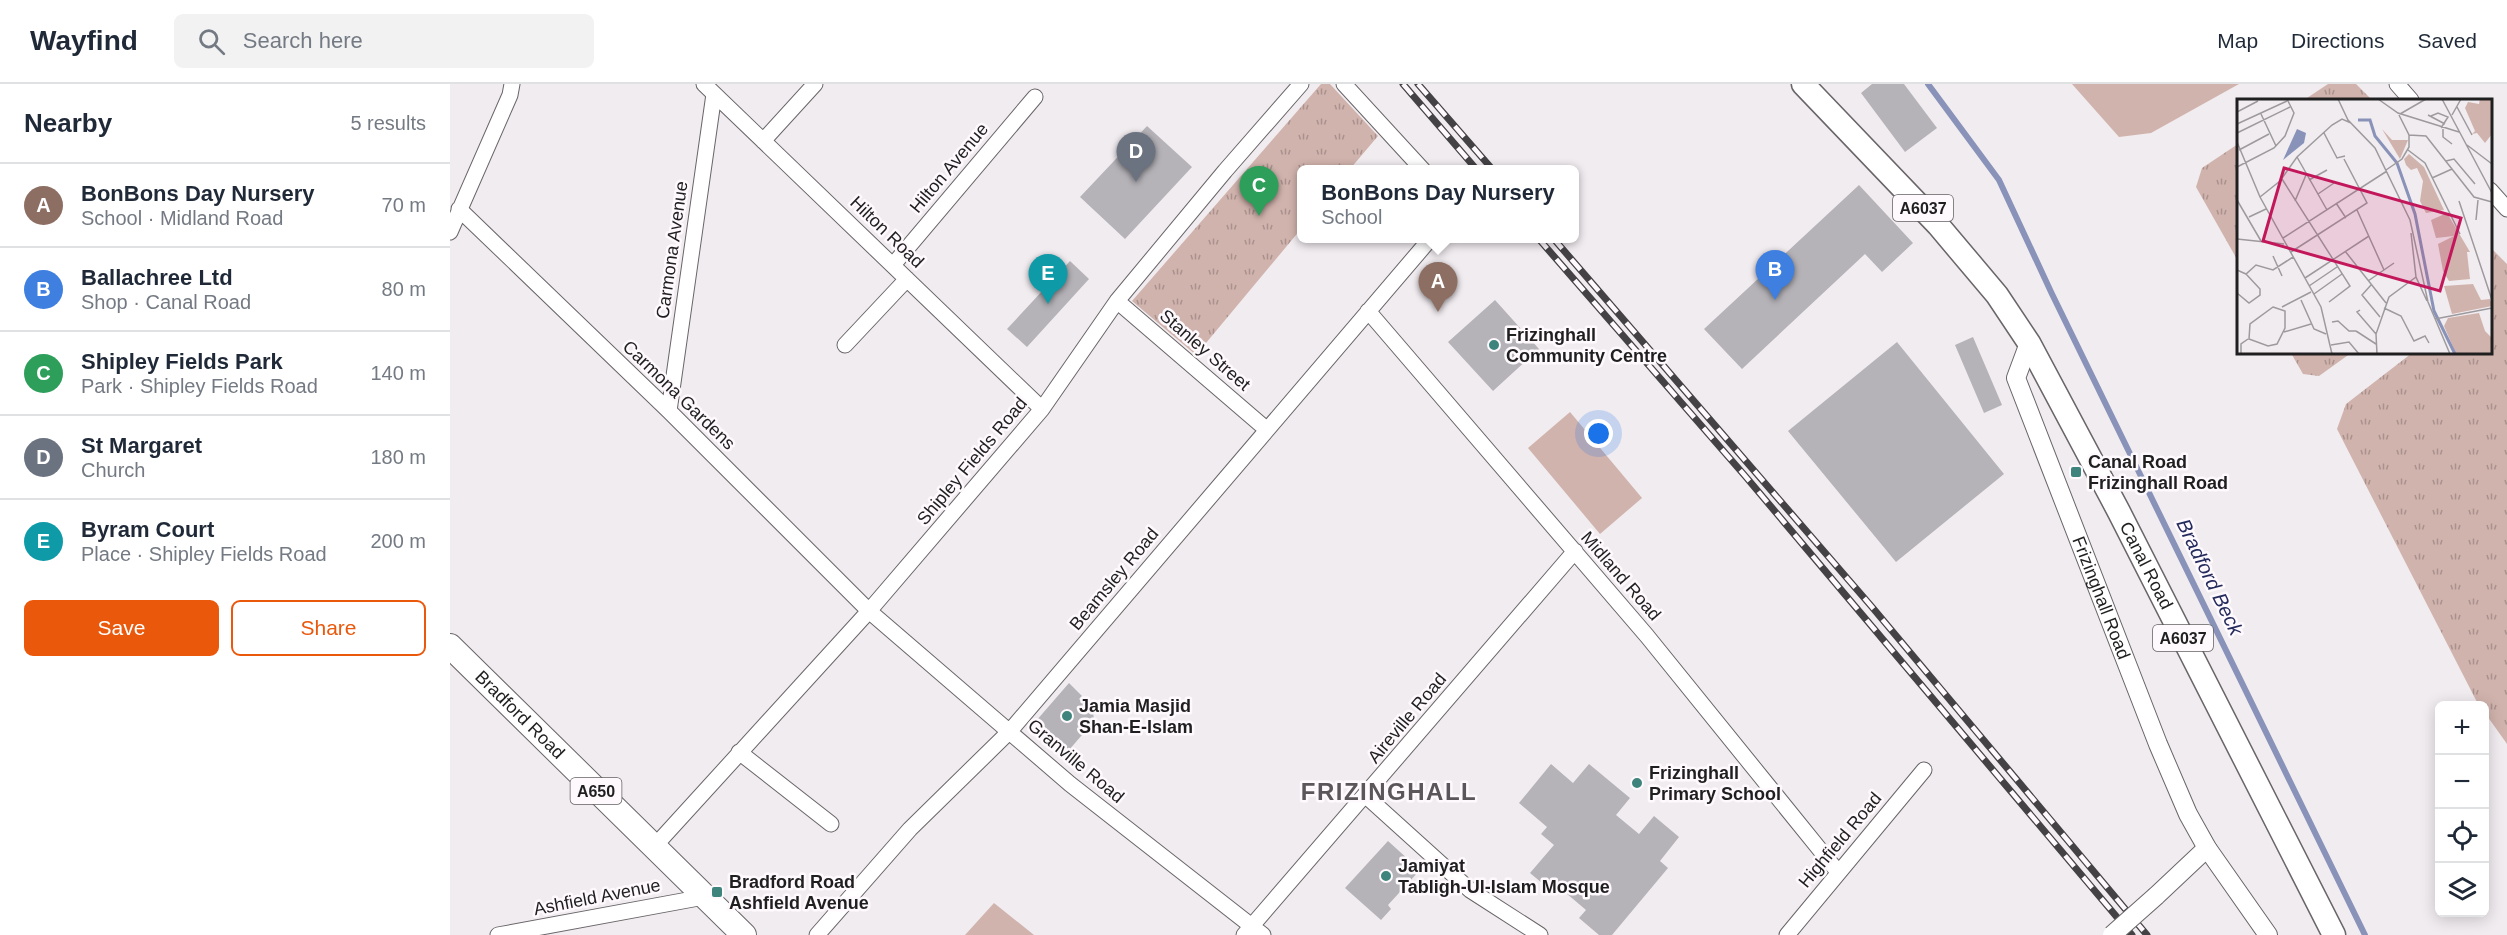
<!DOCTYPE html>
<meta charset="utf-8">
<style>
body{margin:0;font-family:Arial,sans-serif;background:#f2f2f3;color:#1f2937}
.controls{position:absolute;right:18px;bottom:18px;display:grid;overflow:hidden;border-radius:9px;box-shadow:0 3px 15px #0003}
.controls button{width:54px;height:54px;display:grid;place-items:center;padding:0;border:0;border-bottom:2px solid #e0e1e3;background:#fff;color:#1f2937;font:30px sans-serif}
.you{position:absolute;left:1149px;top:350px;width:21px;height:21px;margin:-15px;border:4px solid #fff;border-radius:50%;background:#1a73e8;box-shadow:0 0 0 9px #1a73e833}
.badge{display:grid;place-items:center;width:39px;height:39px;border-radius:50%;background:#ea580c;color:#fff;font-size:20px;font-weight:700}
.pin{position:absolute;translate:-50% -50px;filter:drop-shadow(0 2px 3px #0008)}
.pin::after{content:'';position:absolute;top:32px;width:21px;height:18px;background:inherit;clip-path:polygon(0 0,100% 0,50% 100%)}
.popup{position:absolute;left:847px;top:81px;width:282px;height:78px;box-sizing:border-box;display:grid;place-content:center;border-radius:9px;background:#fff;filter:drop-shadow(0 2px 4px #0005);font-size:20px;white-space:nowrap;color:#747a83}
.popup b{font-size:22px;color:#1f2937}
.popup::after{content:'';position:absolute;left:50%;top:100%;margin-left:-12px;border:12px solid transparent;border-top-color:#fff}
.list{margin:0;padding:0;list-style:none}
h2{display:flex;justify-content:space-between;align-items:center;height:78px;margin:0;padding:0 24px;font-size:26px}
h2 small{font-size:20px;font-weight:400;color:#747a83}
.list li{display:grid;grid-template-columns:39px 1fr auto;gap:18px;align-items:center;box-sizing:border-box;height:84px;padding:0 24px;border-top:2px solid #e0e1e3}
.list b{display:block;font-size:22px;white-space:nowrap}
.list p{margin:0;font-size:20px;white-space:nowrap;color:#747a83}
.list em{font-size:20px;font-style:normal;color:#747a83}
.actions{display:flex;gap:12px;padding:18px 24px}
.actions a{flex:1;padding:14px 0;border:2px solid #ea580c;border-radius:9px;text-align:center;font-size:21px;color:#ea580c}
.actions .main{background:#ea580c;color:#fff}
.icon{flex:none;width:33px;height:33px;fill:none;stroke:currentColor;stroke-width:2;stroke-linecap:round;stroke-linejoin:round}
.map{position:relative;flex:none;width:2057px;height:851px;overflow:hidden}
header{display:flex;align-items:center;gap:36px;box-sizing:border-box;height:84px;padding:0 30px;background:#fff;border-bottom:2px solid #e0e1e3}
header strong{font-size:28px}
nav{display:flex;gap:33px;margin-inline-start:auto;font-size:21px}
.search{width:420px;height:54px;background:#f2f2f3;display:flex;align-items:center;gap:15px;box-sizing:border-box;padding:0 21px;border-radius:9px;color:#747a83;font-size:22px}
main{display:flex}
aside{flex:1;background:#fff}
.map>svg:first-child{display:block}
</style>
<header>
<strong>Wayfind</strong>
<div class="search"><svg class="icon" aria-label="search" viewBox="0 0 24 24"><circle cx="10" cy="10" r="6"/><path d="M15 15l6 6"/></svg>Search here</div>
<nav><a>Map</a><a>Directions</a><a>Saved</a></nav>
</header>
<main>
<aside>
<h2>Nearby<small>5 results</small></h2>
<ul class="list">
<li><span class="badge" style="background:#8d6e63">A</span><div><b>BonBons Day Nursery</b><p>School · Midland Road</p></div><em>70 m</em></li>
<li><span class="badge" style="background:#3f7fe0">B</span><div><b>Ballachree Ltd</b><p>Shop · Canal Road</p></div><em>80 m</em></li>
<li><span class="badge" style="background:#2e9e5b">C</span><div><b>Shipley Fields Park</b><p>Park · Shipley Fields Road</p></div><em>140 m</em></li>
<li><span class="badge" style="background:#6b7280">D</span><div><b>St Margaret</b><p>Church</p></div><em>180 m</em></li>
<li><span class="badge" style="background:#0f9aa8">E</span><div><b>Byram Court</b><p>Place · Shipley Fields Road</p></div><em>200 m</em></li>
</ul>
<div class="actions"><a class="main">Save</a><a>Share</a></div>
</aside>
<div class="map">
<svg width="2057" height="851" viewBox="0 0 2057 851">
<defs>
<pattern id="park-tufts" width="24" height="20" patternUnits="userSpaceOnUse" patternTransform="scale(1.5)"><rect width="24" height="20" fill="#d1b3ad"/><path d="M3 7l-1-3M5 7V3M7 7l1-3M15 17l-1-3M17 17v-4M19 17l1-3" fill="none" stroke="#a9918c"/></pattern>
</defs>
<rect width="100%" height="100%" fill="#f1ecf0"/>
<path fill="#d1b3ad" d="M1622 0H1789L1701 49 1669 53Z
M1120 328 1192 414 1150 450 1078 364Z
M544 819 584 851H515Z"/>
<path fill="url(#park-tufts)" d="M871 0H880L928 52 900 85 852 86 851 145 746 271 682 217Z
M1878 0H1906L1922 16H1854Z
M1788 60V177L1746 103 1752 84Z
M2041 164 2057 180V660L2035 629 2034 622 2028 620 1887 345 1896 320 1962 269 2040 268Z
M1841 269H1901L1869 292 1853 290Z"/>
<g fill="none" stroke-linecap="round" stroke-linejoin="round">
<path stroke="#8992b8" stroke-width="6" d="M1478 0 1549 96 1602 210 1915 851"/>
</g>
<path fill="#b5b3b8" d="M1422 0H1454L1487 44 1455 68 1411 9Z
M697 42 742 83 675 155 630 113Z
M1409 101 1463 159 1432 188 1415 170 1292 285 1254 245Z
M620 177 639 195 577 263 557 245Z
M1045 216 1089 265 1043 307 998 258Z
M1523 253 1552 321 1534 329 1505 261Z
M1447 258 1554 390 1446 478 1338 347Z
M619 599 632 612 629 615 643 627 644 637 619 666 586 637Z
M1101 680 1123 699 1139 680 1180 714 1166 731 1189 750 1204 732 1229 753 1210 777 1218 784 1162 851H1149L1129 834 1136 826 1103 798 1098 804 1080 789 1104 761 1091 750 1097 743 1069 719Z
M938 757 970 786 938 821 941 825 931 836 895 804Z"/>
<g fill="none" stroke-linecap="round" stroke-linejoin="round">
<g stroke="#696568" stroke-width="17">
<path id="minor" d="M254 0 592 325
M894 0 973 86
M1947 0 1961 16
M313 57 365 0
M2040 106 2057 125
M9 125 219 327 419 527 620 700 813 851
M0 148 60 11 62 0
M443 181 585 13
M667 217 816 345
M918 227 1197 552 1388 788
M395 261 457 195
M219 327 264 10
M289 668 381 740
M916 712 1020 806 1090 851
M203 764 419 527 592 325 667 217 775 87 851 0
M48 851 254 813
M367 851 460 745 560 647 981 154
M794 851 1125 467
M1337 851 1474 686"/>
</g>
<g stroke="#696568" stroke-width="20">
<g id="tertiary">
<path id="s1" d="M1579 259 1566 294 1708 660 1738 730 1757 764 1818 851"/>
<path d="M1706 812 1757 764"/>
</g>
</g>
<g stroke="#696568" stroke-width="25">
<g id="primary">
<path id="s2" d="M1353 0 1488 141 1547 211 1579 259 1669 428 1884 851"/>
</g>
</g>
<g stroke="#696568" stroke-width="26">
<g id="trunk">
<path id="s3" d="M0 562 294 851"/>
</g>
</g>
<use href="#minor" stroke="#fff" stroke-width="15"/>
<use href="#tertiary" stroke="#fff" stroke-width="18"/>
<use href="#primary" stroke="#fff" stroke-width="22"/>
<use href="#trunk" stroke="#fff" stroke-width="24"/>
<g stroke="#444244" stroke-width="7">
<path id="rail" d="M953 0 1027 86
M968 0 1043 86
M1088 154 1296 393 1682 851
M1103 154 1422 523 1697 851"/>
</g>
<use href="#rail" stroke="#fef9fd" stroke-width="4.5" stroke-dasharray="14" stroke-linecap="butt"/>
<g stroke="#696568" stroke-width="20" stroke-linecap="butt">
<path id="tertiary-bridge" d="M1662 851 1706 812"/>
</g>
<use href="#tertiary-bridge" stroke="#fff" stroke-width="18"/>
</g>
<g fill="#3e847d" stroke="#fef9fd" stroke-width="2">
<circle cx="1044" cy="261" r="6"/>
<rect x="1620" y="382" width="12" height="12" rx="3"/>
<circle cx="617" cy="632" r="6"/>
<circle cx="1187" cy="699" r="6"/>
<circle cx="936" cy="792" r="6"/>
<rect x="261" y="802" width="12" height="12" rx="3"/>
</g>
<g text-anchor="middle" stroke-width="5" stroke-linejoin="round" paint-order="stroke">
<g fill="#fef9fd" stroke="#636062" stroke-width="1.5">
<rect x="1443" y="111" width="60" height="26" rx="4.5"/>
<rect x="1703" y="541" width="60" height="26" rx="4.5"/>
<rect x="120.5" y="694" width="51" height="26" rx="4.5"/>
</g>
<g font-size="16" font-weight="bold" fill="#201f20">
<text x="1473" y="130">A6037</text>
<text x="1733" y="560">A6037</text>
<text x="146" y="713">A650</text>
</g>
<g font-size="18" fill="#201f20" stroke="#fef9fd">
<text transform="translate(499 84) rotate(-50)" y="6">Hilton Avenue</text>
<text transform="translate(437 148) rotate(44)" y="6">Hilton Road</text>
<text transform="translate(222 166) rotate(-82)" y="6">Carmona Avenue</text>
<text transform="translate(755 266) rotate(41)" y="6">Stanley Street</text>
<text transform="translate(229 311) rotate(44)" y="6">Carmona Gardens</text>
<text transform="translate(522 377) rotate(-50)" y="6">Shipley Fields Road</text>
<text dy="6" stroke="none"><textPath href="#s2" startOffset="596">Canal Road</textPath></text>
<text transform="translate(1171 492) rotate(49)" y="6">Midland Road</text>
<text transform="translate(664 495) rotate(-50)" y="6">Beamsley Road</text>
<text dy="6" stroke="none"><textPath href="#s1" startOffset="273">Frizinghall Road</textPath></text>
<text dy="6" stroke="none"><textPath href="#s3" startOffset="98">Bradford Road</textPath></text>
<text transform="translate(957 634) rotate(-50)" y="6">Aireville Road</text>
<text transform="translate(626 677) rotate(40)" y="6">Granville Road</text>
<text transform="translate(1390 756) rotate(-50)" y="6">Highfield Road</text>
<text transform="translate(147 813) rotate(-11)" y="6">Ashfield Avenue</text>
</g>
<g font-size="18" font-weight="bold" fill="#201f20" stroke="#fef9fd" text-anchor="start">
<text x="1056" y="257">Frizinghall<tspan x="1056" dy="21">Community Centre</tspan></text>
<text x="1638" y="384">Canal Road<tspan x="1638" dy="21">Frizinghall Road</tspan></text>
<text x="629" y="628">Jamia Masjid<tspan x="629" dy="21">Shan-E-Islam</tspan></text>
<text x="1199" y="695">Frizinghall<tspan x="1199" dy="21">Primary School</tspan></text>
<text x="948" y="788">Jamiyat<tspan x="948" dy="21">Tabligh-Ul-Islam Mosque</tspan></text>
<text x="279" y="804">Bradford Road<tspan x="279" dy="21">Ashfield Avenue</tspan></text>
</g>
<g font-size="20" font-style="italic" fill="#242b5c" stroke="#fef9fd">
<text transform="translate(1760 493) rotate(64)" y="7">Bradford Beck</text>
</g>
<g font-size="24" font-weight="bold" letter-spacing="1.5" fill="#5b565a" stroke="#fef9fd">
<text x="939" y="716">FRIZINGHALL</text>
</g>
</g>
<g transform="translate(1787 15)">
<rect width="255" height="255" fill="#f1ecf0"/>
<path d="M243 0H255V35L248 44 240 34 235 35 238 32 228 9 231 3 242 5ZM145 30 155 41H171L163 60ZM172 55 187 68 207 111 189 114 183 102 186 82 180 69 174 71 169 66 167 60ZM236 185 244 201 253 200 255 207 215 215 207 187Z" fill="#d1b3ad"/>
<path d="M210 114 233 153H230L233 180 212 182 206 172 201 145 217 137 199 139 194 121ZM242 214 248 232 255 239V255H219L207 227 211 219Z" fill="#d1b3ad"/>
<path d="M60 30 69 34 67 44 46 61Z" fill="#8992b8"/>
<path fill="none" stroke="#8992b8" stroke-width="3" d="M121 21H133L138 37 160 64 178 115 197 212 218 255"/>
<path fill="none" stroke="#9d9a9d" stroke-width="1.5" d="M101 0 111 21 138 49 173 121 191 203 213 255M141 0 161 14 222 33M205 0 255 94M220 8 235 36M0 13 21 2M24 15 39 47M163 15 189 0M191 16 208 25M215 16 224 0M194 17 201 14 211 18 204 29M0 25 50 2M206 30V38L215 45M0 34 53 8M87 34 100 59 108 57M172 36 189 37 237 98 255 103M0 43 23 98 84 208 95 255M230 46 255 65M2 51 32 35M171 51 188 64 223 135M60 58 90 111M209 62 217 60 238 85M0 68 37 49 48 37 57 14 50 0M149 71 165 60 172 48V36L162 16M195 79 215 70M45 80 113 187 92 203M72 81 90 71M81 95 97 84M23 98 43 82 60 58 95 26 105 20 114 24M0 101 24 142M58 102 69 76M222 102 255 201M99 104 109 119M120 111 147 171M12 118 29 110M239 121 241 101M174 134 179 178 190 202M46 139 150 72M0 140 47 145M108 152 149 204M54 153 130 104 107 60M36 157 45 177M0 171 9 175 19 166 36 171 56 158M68 179 132 137M131 182 157 164M134 186 125 196 143 218M72 187 100 168M0 194 12 204 23 196V190L9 175M77 195 105 175M64 201 77 230 89 235M36 208 48 212V229L40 245 31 247 12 240 13 225ZM45 208 74 193M147 209 164 217 177 242 188 237 192 244M123 211 120 213 139 235M198 220 255 209M95 223 101 222 112 232H119M119 232 139 245M47 233 74 225M94 246 112 243 122 255M4 255V245L11 240M140 255 139 235 152 198 179 178"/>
<path fill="#c2185b" fill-opacity="0.15" stroke="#c2185b" stroke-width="3" d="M47 69 224 119 203 192 26 142Z"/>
<rect width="255" height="255" fill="none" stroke="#201f20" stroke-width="3"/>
</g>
</svg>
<div class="controls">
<button>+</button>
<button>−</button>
<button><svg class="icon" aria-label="locate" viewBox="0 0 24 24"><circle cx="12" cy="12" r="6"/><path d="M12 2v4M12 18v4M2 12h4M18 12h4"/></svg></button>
<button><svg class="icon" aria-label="layers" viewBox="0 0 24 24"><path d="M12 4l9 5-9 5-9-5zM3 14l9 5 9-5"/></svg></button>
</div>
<div class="you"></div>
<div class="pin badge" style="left:988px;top:228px;background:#8d6e63">A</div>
<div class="popup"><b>BonBons Day Nursery</b>School</div>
<div class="pin badge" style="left:1325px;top:216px;background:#3f7fe0">B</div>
<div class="pin badge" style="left:809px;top:132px;background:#2e9e5b">C</div>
<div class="pin badge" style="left:686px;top:98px;background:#6b7280">D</div>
<div class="pin badge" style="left:598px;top:220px;background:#0f9aa8">E</div>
</div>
</main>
